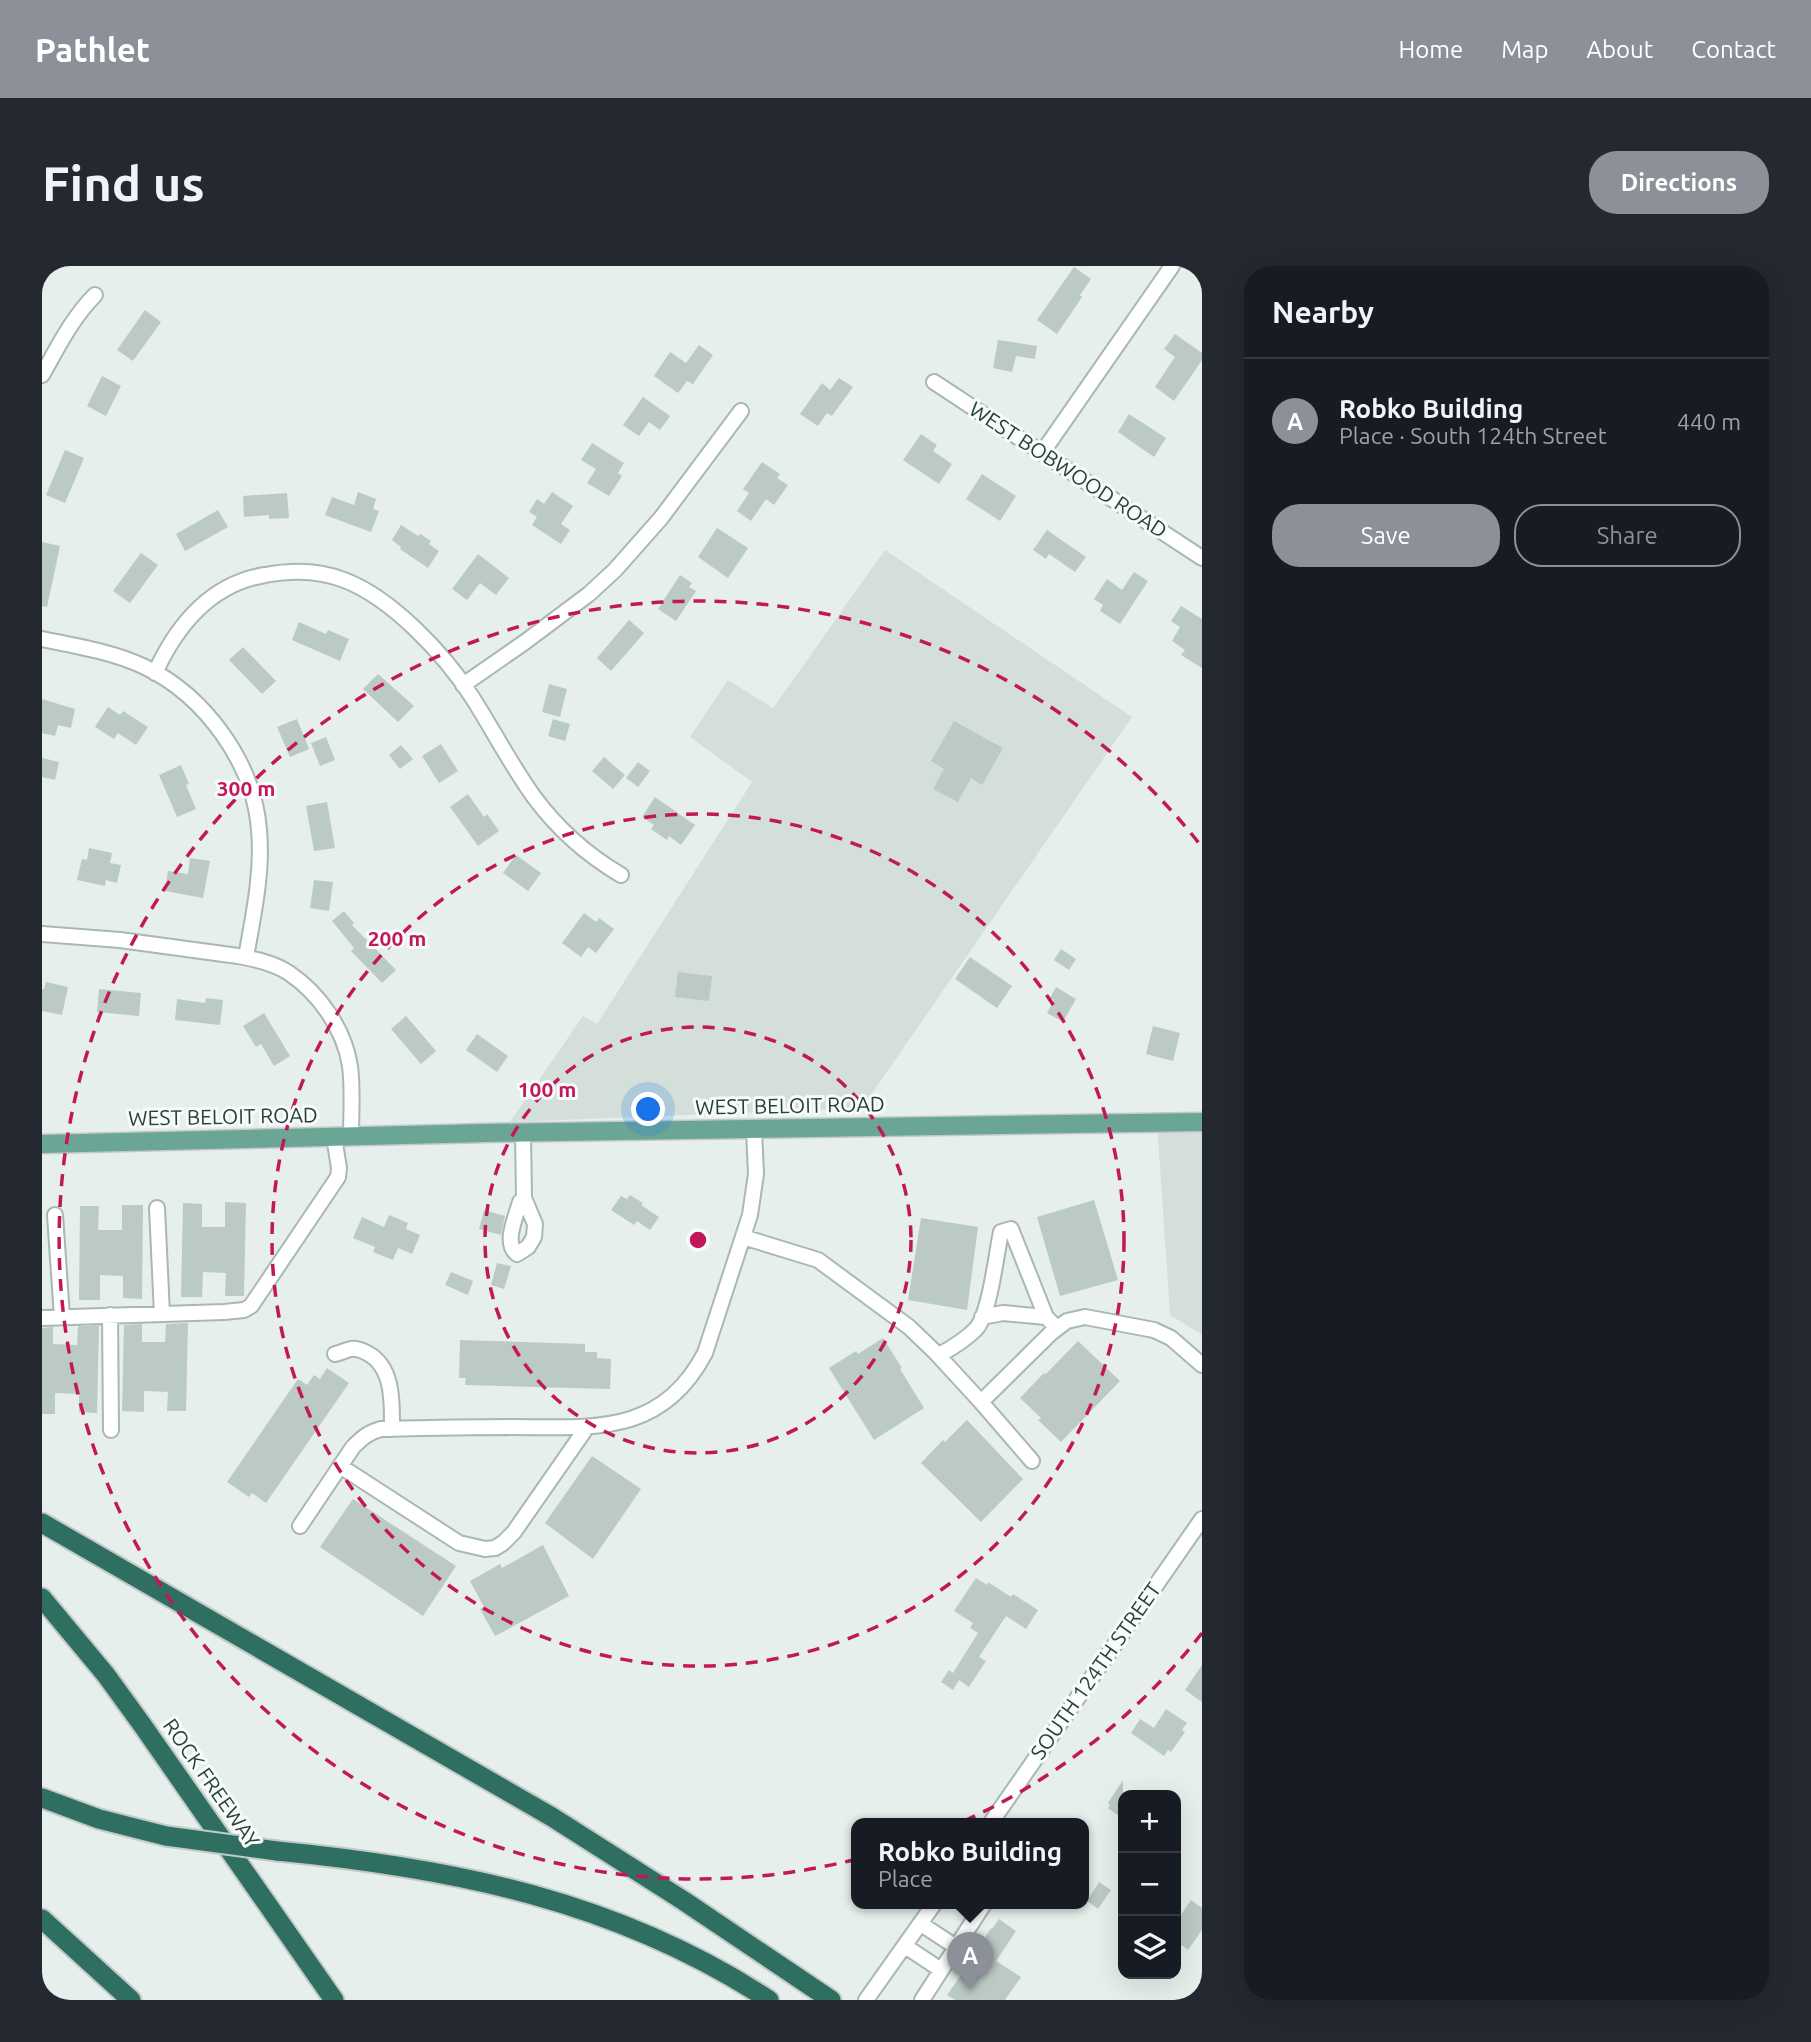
<!DOCTYPE html>
<meta charset="utf-8">
<style>
body{margin:0;font-family:Ubuntu,sans-serif;background:#242831;color:#f1f3f6}
.controls{position:absolute;right:21px;bottom:21px;display:grid;overflow:hidden;border-radius:14px;box-shadow:0 7px 28px #0002}
.controls button{width:63px;height:63px;display:grid;place-items:center;padding:0;border:0;border-bottom:2px solid #363941;background:#171b24;color:#f1f3f6;font:35px sans-serif}
.you{position:absolute;left:607px;top:844px;width:24px;height:24px;margin:-18px;border:5px solid #fff;border-radius:50%;background:#1a73e8;box-shadow:0 0 0 10px #1a73e833}
.badge{display:grid;place-items:center;width:46px;height:46px;border-radius:50%;background:#8c9099;color:#fff;font-size:23px;font-weight:700}
.pin{position:absolute;translate:-50% -58px;filter:drop-shadow(0 2px 4px #0008)}
.pin::after{content:'';position:absolute;top:37px;width:24px;height:21px;background:inherit;clip-path:polygon(0 0,100% 0,50% 100%)}
.popup{position:absolute;left:809px;top:1552px;width:238px;height:91px;box-sizing:border-box;display:grid;place-content:center;border-radius:14px;background:#171b24;filter:drop-shadow(0 2px 5px #0005);font-size:23px;white-space:nowrap;color:#9ea1a6}
.popup b{font-size:26px;color:#f1f3f6}
.popup::after{content:'';position:absolute;left:50%;top:100%;margin-left:-14px;border:14px solid transparent;border-top-color:#171b24}
.list{margin:0;padding:0;list-style:none}
h2{display:flex;justify-content:space-between;align-items:center;height:91px;margin:0;padding:0 28px;font-size:30px}
h2 small{font-size:23px;font-weight:400;color:#9ea1a6}
.list li{display:grid;grid-template-columns:46px 1fr auto;gap:21px;align-items:center;box-sizing:border-box;height:126px;padding:0 28px;border-top:2px solid #363941}
.list b{display:block;font-size:26px;white-space:nowrap}
.list p{margin:0;font-size:23px;white-space:nowrap;color:#9ea1a6}
.list em{font-size:23px;font-style:normal;color:#9ea1a6}
.actions{display:flex;gap:14px;padding:21px 28px}
.actions a{flex:1;padding:16px 0;border:2px solid #8c9099;border-radius:28px;text-align:center;font-size:24px;color:#8c9099}
.actions .main{background:#8c9099;color:#fff}
.icon{flex:none;width:38px;height:38px;fill:none;stroke:currentColor;stroke-width:2;stroke-linecap:round;stroke-linejoin:round}
.map{position:relative;flex:none;width:1160px;height:1734px;overflow:hidden;border-radius:28px}
header{display:flex;align-items:center;gap:42px;box-sizing:border-box;height:98px;padding:0 35px;background:#8c9099;color:#fff}
header strong{font-size:33px}
nav{display:flex;gap:38px;margin-inline-start:auto;font-size:24px}
.intro{display:flex;align-items:center;justify-content:space-between;box-sizing:border-box;height:168px;padding:0 42px}
h1{margin:0;font-size:49px}
.button{padding:18px 32px;border-radius:28px;background:#8c9099;color:#fff;font-size:24px;font-weight:700}
main{display:flex;gap:42px;padding:0 42px}
aside{flex:1;background:#171b24;border-radius:28px;box-shadow:0 7px 28px #0002}
.map>svg:first-child{display:block}
</style>
<header>
<strong>Pathlet</strong>
<nav><a>Home</a><a>Map</a><a>About</a><a>Contact</a></nav>
</header>
<div class="intro"><h1>Find us</h1><a class="button">Directions</a></div>
<main>
<div class="map">
<svg width="1160" height="1734" viewBox="0 0 1160 1734">
<rect width="100%" height="100%" fill="#e6efeb"/>
<path fill="#d4dfda" d="M843 284 1090 451 820 842 468 856 541 750 555 758 710 516 648 471 686 414 731 442Z
M1115 856H1160V1069L1128 1049Z"/>
<path fill="#bbcac4" d="M1032 1 1049 13 1038 29 1040 31 1015 68 995 54Z
M103 44 119 56 91 95 75 84Z
M1133 68 1160 87V94L1132 135 1113 121 1133 91 1122 83Z
M956 74 995 80 993 93 974 90 970 106 951 102Z
M657 79 671 89 651 118 645 115 636 127 612 110 628 86 644 97Z
M60 110 79 120 64 150 45 140Z
M797 112 811 121 790 150 785 147 776 160 758 148 780 117 788 124Z
M601 131 628 150 618 164 607 156 597 170 581 159Z
M1087 148 1124 172 1112 191 1076 166Z
M879 168 895 179 891 185 910 198 897 218 861 194Z
M550 177 582 197 576 207 580 210 567 230 545 217 554 203 539 194Z
M23 184 42 192 23 237 4 229Z
M720 196 738 208 735 212 746 219 732 239 724 233 709 255 695 245 707 227 701 223Z
M940 208 974 230 958 255 924 233Z
M316 226 334 233 331 243 337 245 329 266 283 249 290 231 312 239Z
M510 226 531 240 519 258 528 264 519 278 490 259 495 251 487 246 495 233 502 238Z
M245 227 247 252 227 253V249L202 251 201 230Z
M176 244 186 261 143 285 134 268Z
M359 259 376 270 378 268 389 275 387 278 397 285 386 302 358 283 359 281 350 274Z
M675 262 706 282 686 312 656 291Z
M1005 264 1044 291 1033 306 1007 288 1004 293 991 284Z
M0 276 18 280 5 341 0 340Z
M99 287 116 299 88 337 71 325Z
M436 288 467 312 454 329 438 317 425 334 410 323Z
M1092 306 1106 315 1078 358 1058 345 1061 339 1052 333 1065 313 1080 324Z
M638 309 650 317 647 321 654 325 634 355 616 343Z
M1139 340 1160 353V402L1139 389 1143 384 1130 375 1138 361 1129 355Z
M587 354 602 367 569 405 555 392Z
M257 356 284 368 286 364 307 373 298 395 250 374Z
M201 381 234 415 220 428 187 394Z
M336 408 372 440 356 456 321 423Z
M507 418 525 423 518 451 500 446Z
M0 433 33 443 29 462 16 459 13 470 0 467Z
M66 441 78 449 81 445 106 461 94 479 76 467 72 473 53 461Z
M255 453 267 483 248 491 235 461Z
M511 453 528 458 523 475 506 470Z
M912 455 961 482 940 519 929 512 916 536 891 523 902 503 889 495Z
M284 471 293 494 278 500 269 477Z
M399 478 416 505 397 517 380 490Z
M359 479 371 493 358 503 347 489Z
M562 491 583 509 571 523 550 505Z
M0 492 17 496 13 514 0 511Z
M596 496 608 505 596 521 584 512Z
M139 499 147 518 144 519 154 543 135 551 117 509Z
M426 528 442 551 445 548 457 565 436 580 408 541Z
M613 531 653 559 639 579 627 570 625 574 609 563 612 559 600 551Z
M285 536 293 582 272 585 264 540Z
M47 582 70 587 68 597 79 599 75 617 64 614 63 620 35 614 40 593 45 594Z
M474 589 499 607 486 625 461 607Z
M148 592 168 595 161 632 123 625 126 605 146 608Z
M272 614 291 616 287 645 268 642Z
M302 645 312 657 310 659 354 704 340 717 309 685 312 682 290 655Z
M542 647 554 656 557 652 572 663 554 687 546 681 539 691 520 677Z
M1019 683 1034 693 1027 704 1012 694Z
M928 691 970 720 955 742 913 713Z
M636 706 670 710 667 735 633 731Z
M4 716 26 721 20 749 0 745V723H2Z
M1014 721 1034 733 1021 756 1005 747 1012 734 1008 732Z
M57 723 99 727 97 750 55 746Z
M164 732 181 734 178 759 133 754 135 733 163 737Z
M222 747 248 790 232 800 219 778 214 781 201 760Z
M364 750 394 785 379 798 349 763Z
M1111 760 1138 767 1131 795 1104 788Z
M435 768 466 790 455 806 424 784Z
M588 929 601 937 599 939 617 951 608 964 595 955 592 959 569 944 579 930 585 933Z
M1052 934 1076 1014 1018 1030 995 951Z
M183 936 204 937 202 1030H183L184 1007 161 1006 160 1031H139L141 937 160 938V961H183Z
M80 939H101L100 1033 81 1032V1010L58 1009V1034H37L38 940H57L56 964H80Z
M442 944 463 950 459 969 437 963Z
M347 949 366 957 364 963 378 969 370 988 356 982 351 994 331 986 333 981 311 972 320 951 342 961Z
M879 952 936 961 925 1044 866 1034Z
M455 997 469 1000 462 1023 449 1019Z
M409 1006 431 1015 426 1029 403 1019Z
M146 1057 144 1145H125L126 1126 102 1125V1146L80 1145 82 1059 100 1058V1076H123L124 1058Z
M36 1060H57L55 1147 37 1146V1128L13 1127V1148H0V1062L11 1061V1078L35 1079Z
M841 1072 860 1102 858 1103 882 1142 832 1174 787 1102 814 1085 816 1088Z
M418 1074 543 1078V1086H555V1092L569 1093 568 1123 423 1119 424 1112H417Z
M1036 1075 1078 1115 1019 1176 996 1154 999 1152 978 1132 1002 1107 1004 1108Z
M285 1102 307 1117 224 1237 210 1227 207 1231 185 1216 256 1113 265 1119 272 1109 278 1113Z
M925 1154 981 1213 939 1256 879 1197 901 1174 903 1176Z
M550 1190 599 1223 551 1293 503 1257Z
M311 1233 414 1300 381 1350 278 1281Z
M501 1279 527 1330 453 1370 438 1343 442 1341 428 1315 458 1298 460 1302Z
M934 1312 945 1319 946 1316 969 1331 971 1328 996 1344 984 1363 964 1350 937 1391 944 1395 927 1421 917 1414 911 1424 899 1416 907 1404 911 1407 936 1367 928 1362 931 1357 912 1345Z
M1160 1399V1436L1143 1424Z
M1124 1443 1145 1457 1140 1464 1143 1466 1129 1486 1126 1484 1122 1490 1089 1467 1098 1453 1112 1462Z
M1081 1514V1553L1066 1542 1068 1539 1066 1537Z
M1057 1616 1069 1624 1056 1643 1045 1635Z
M1149 1634 1160 1642V1664L1146 1684 1134 1675V1656Z
M957 1653 974 1665 954 1695 979 1711 963 1734H913L905 1729 941 1678 939 1677 949 1662 950 1663Z"/>
<g fill="none" stroke-linecap="round" stroke-linejoin="round">
<g stroke="#a8b8b2" stroke-width="18">
<path id="minor" d="M0 109C16 81 30 52 53 29
M892 116 1160 292
M1000 187 1130 0
M0 373C34 380 71 386 103 401 163 430 212 497 217 564 221 606 211 651 204 691
M113 407C135 359 168 318 223 309 249 304 277 304 302 314 350 332 403 389 430 431 451 464 469 499 492 531 515 562 545 589 579 609
M421 419 483 376 547 328 573 304 619 252 699 145
M0 668 78 674 196 690C213 693 232 697 247 707 278 728 302 763 308 800 311 823 309 848 309 871
M481 867 482 932 493 958 492 971 486 981 475 988C461 977 474 951 478 936L482 932
M115 942 120 1048
M13 949 20 1051
M701 971 776 994 867 1061 893 1086 939 1136 990 1195
M68 1049 69 1164
M940 1051 961 1047 1004 1051
M0 1052 182 1046 202 1044 209 1040 296 911 297 902 292 871
M293 1088C298 1087 304 1084 309 1083 315 1082 321 1085 325 1087 352 1101 350 1137 350 1163
M897 1089C910 1082 923 1074 934 1063 948 1047 954 989 959 966L969 963 1004 1051 1015 1062
M939 1136 1009 1067 1025 1055 1043 1051 1112 1064 1129 1072 1160 1099
M298 1200 417 1277 443 1283 453 1282 461 1277 472 1266 545 1161
M258 1260 311 1181C320 1172 327 1166 339 1163 382 1162 425 1161 468 1161 549 1161 619 1171 663 1087L708 949 714 908 712 863
M948 1558 1160 1253
M879 1658 914 1681
M863 1680 899 1704
M824 1734 892 1638
M880 1734 942 1638"/>
</g>
<g stroke="#c2cac8" stroke-width="21">
<path id="major" d="M0 878 443 867 1160 856"/>
</g>
<g stroke="#c2cac8" stroke-width="23">
<path id="highway" d="M0 1257 510 1551 642 1635 789 1734
M0 1332 64 1409 101 1460 292 1734
M0 1532 57 1553 124 1570
M235 1585C411 1602 576 1635 727 1734
M0 1653 89 1734"/>
</g>
<use href="#minor" stroke="#fff" stroke-width="14"/>
<use href="#major" stroke="#6aa596" stroke-width="18"/>
<use href="#highway" stroke="#2f6f62" stroke-width="19"/>
<g stroke="#c2cac8" stroke-width="23" stroke-linecap="butt">
<path id="highway-bridge" d="M124 1570 235 1585"/>
</g>
<use href="#highway-bridge" stroke="#2f6f62" stroke-width="19"/>
</g>
<g fill="none" stroke="#c2185b" stroke-width="3.5" stroke-dasharray="12 9">
<circle cx="656" cy="974" r="213"/>
<circle cx="656" cy="974" r="426"/>
<path d="M1160 1367A639 639 0 1 1 1160 581"/>
</g>
<g text-anchor="middle" stroke-width="6" stroke-linejoin="round" paint-order="stroke">
<g font-size="21" fill="#24423a" stroke="#f7fbf9">
<text transform="translate(1026 204) rotate(33)" y="7">WEST BOBWOOD ROAD</text>
<text transform="translate(748 840) rotate(-1)" y="7">WEST BELOIT ROAD</text>
<text transform="translate(181 851) rotate(-1)" y="7">WEST BELOIT ROAD</text>
<text transform="translate(1054 1405) rotate(-55)" y="7">SOUTH 124TH STREET</text>
<text transform="translate(169 1517) rotate(55)" y="7">ROCK FREEWAY</text>
</g>
</g>
<circle cx="656" cy="974" r="10" fill="#c2185b" stroke="#f7fbf9" stroke-width="3.5"/>
<g font-size="21" text-anchor="middle" font-weight="bold" fill="#c2185b" stroke="#f7fbf9" stroke-width="6" stroke-linejoin="round" paint-order="stroke">
<text x="204" y="530">300 m</text>
<text x="355" y="680">200 m</text>
<text x="505" y="831">100 m</text>
</g>
</svg>
<div class="controls">
<button>+</button>
<button>−</button>
<button><svg class="icon" aria-label="layers" viewBox="0 0 24 24"><path d="M12 4l9 5-9 5-9-5zM3 14l9 5 9-5"/></svg></button>
</div>
<div class="you"></div>
<div class="pin badge" style="left:928px;top:1724px">A</div>
<div class="popup"><b>Robko Building</b>Place</div>
</div>
<aside>
<h2>Nearby<small></small></h2>
<ul class="list">
<li><span class="badge">A</span><div><b>Robko Building</b><p>Place · South 124th Street</p></div><em>440 m</em></li>
</ul>
<div class="actions"><a class="main">Save</a><a>Share</a></div>
</aside>
</main>
